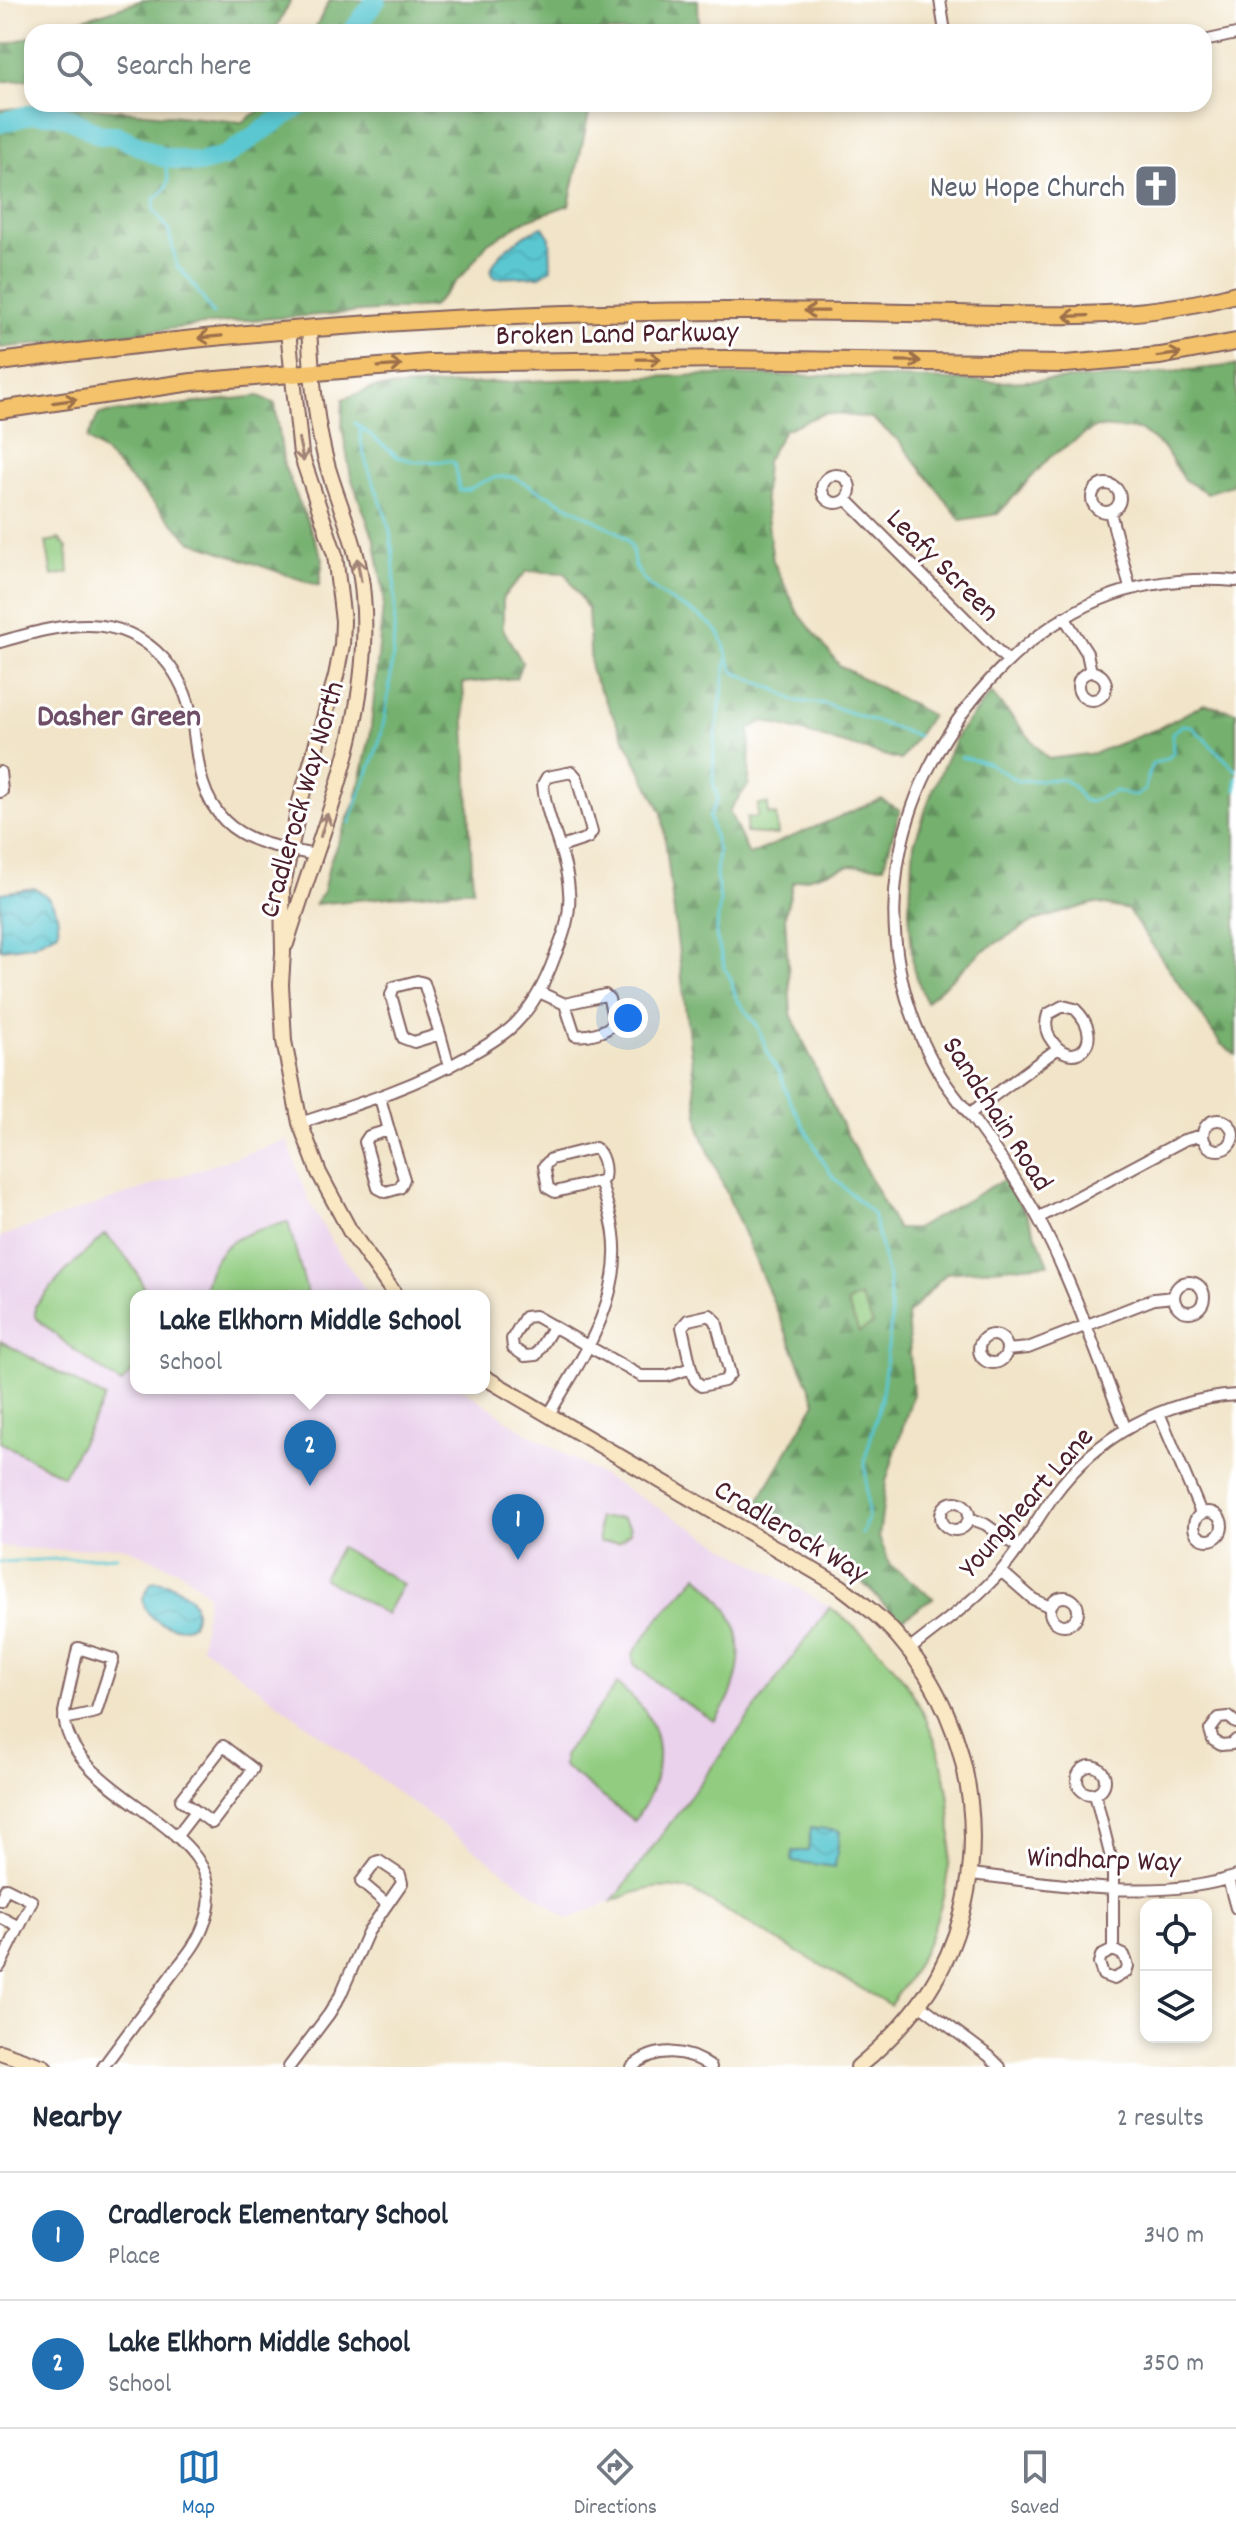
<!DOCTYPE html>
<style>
body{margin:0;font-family:Dekko,sans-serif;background:#f2f2f3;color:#1f2937}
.controls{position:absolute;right:24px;bottom:24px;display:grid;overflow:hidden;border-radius:16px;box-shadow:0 4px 12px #0003}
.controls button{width:72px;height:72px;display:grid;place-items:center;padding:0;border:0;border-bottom:2px solid #e0e1e3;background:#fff;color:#1f2937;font:40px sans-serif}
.you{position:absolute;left:628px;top:1018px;width:28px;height:28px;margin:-20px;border:6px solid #fff;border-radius:50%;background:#1a73e8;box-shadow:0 0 0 12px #1a73e833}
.badge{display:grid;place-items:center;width:52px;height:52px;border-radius:50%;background:#1f6fb2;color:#fff;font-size:26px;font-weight:700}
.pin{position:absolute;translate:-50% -66px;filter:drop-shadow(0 2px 4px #0008)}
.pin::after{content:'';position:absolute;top:42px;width:28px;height:24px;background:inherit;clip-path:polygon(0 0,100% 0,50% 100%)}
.popup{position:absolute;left:130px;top:1290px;width:360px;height:104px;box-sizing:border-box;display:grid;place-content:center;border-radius:16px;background:#fff;filter:drop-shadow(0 2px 6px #0005);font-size:26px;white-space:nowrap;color:#747a83}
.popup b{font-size:30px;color:#1f2937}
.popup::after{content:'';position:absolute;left:50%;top:100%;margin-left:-16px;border:16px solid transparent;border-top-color:#fff}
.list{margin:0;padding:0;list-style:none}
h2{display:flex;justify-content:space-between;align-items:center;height:104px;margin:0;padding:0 32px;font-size:34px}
h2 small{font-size:26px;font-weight:400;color:#747a83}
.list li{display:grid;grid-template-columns:52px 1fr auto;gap:24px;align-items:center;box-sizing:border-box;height:128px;padding:0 32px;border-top:2px solid #e0e1e3}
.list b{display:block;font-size:30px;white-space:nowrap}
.list p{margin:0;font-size:26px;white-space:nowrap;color:#747a83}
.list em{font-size:26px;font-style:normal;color:#747a83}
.icon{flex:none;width:44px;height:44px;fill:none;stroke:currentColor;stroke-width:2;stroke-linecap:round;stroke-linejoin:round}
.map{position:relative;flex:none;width:1236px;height:2067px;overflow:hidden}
.search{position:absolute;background:#fff;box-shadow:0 4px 12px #0003;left:24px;right:24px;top:24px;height:88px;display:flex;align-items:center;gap:20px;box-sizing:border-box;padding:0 28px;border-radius:24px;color:#747a83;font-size:30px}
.sheet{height:360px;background:#fff}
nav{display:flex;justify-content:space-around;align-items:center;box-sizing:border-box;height:112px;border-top:2px solid #e0e1e3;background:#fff;font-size:22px;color:#747a83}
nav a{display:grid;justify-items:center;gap:4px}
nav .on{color:#1f6fb2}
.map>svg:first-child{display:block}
</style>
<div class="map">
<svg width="1236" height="2067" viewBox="0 0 1236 2067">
<defs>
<pattern id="forest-firs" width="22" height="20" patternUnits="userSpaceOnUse" patternTransform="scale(2)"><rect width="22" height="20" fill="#74b06e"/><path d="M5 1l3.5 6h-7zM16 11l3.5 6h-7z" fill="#618f5b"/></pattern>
<pattern id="water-waves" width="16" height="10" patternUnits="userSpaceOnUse" patternTransform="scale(2)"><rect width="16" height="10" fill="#5ac7d1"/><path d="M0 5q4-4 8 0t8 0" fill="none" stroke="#50aab4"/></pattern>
</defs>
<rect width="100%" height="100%" fill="#fff"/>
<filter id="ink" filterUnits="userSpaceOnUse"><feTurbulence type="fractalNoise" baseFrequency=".0125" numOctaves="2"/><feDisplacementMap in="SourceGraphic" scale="16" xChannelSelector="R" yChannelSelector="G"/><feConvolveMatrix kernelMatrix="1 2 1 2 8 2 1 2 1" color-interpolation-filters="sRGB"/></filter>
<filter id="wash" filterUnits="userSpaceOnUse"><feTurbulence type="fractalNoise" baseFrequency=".006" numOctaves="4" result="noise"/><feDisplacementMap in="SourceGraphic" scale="32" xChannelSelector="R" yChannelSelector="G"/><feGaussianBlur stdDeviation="1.8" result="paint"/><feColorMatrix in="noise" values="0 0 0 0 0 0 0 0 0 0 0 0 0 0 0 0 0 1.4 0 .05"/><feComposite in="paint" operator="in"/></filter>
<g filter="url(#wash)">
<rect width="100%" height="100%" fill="#f1e4c8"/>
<path fill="#ead1ec" d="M287 1140 308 1199 331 1241 370 1296H136V1388H462L516 1426 830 1607 613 1901 568 1919 201 1646 208 1594 182 1572 122 1546 56 1550 0 1547V1237Z"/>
<path fill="url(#forest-firs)" stroke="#5f684c" stroke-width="2" d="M143 0H291L274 32H43Z
M330 0H698L699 32H313Z
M32 36V79L0 82V46Z
M53 104 242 122 269 104H591L569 205 527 220 488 243 465 272 432 307 248 320 0 348V110Z
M1236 365V464L1232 485 1207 493 1183 479 1165 449 1140 430 1096 427 1050 457 998 514 961 520 899 441 871 418 825 413 784 430 766 461 764 495 773 561 797 611 840 666 931 715 901 760 764 721 750 729 749 784 729 811 749 855 881 799 900 810 884 866 851 865 793 882 785 916 791 1014 837 1115 897 1229H915L1003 1180 1026 1213 1049 1264 947 1273 907 1315 913 1394 886 1482 879 1537 890 1565 933 1598 900 1621 832 1551 753 1510 816 1402 700 1131 662 813 591 672 588 609 565 573 527 571 503 597V629L522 662 516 678 463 683 473 889 315 904 323 892 330 861 356 800 370 737 384 596 375 542 351 477 342 427 343 399 373 388 552 380 710 375 852 376 1000 382 1121 377Z
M259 396 275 404 284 466 323 559 319 586 190 541 105 453 87 439 99 414Z
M991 693 1048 759 1095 753 1157 729 1204 704 1236 712V1055L1221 1044 1128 910 1095 903 1034 921 981 952 926 1002 913 968 909 910 914 844 931 794 958 733Z"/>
<path fill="#91cc80" stroke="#6e7656" stroke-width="2" d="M59 539 67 548 69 573 52 576 46 542Z
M758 804H768V814L776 815 778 835 746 833 747 817 757 818Z
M288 1222 308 1296H203C212 1241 239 1234 288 1222Z
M105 1234C123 1253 140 1270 146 1296H136V1368L121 1384 69 1346 35 1317V1306L66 1271Z
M860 1297 873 1324 859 1332 847 1303Z
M0 1341 105 1398 63 1476 0 1442Z
M598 1518H622L630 1527V1532L619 1542H599Z
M340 1547 403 1584 386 1614 323 1578Z
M698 1575C709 1588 722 1599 730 1614 749 1648 737 1694 714 1721L668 1692 634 1664 633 1654 660 1617Z
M830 1607C856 1628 885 1652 904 1680 972 1781 965 1910 890 2005L692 1891C662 1883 641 1889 613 1901Z
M617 1684C626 1692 637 1700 644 1710 669 1747 658 1788 634 1821L563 1766V1756Z"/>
<path fill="url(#water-waves)" stroke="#52737e" stroke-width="2" d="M543 227 550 238 551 269 540 276 495 278 491 274C491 255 526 232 543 227Z
M34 888C52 896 60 912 58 932L32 945 0 949V893Z
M156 1581C179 1584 204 1600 192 1625 173 1633 143 1620 143 1598L151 1583Z
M811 1827 840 1831 835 1867 792 1861 793 1851H808Z"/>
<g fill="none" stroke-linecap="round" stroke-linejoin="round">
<path stroke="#5ac7d1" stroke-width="3" d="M162 157C169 179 174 185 154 199V210L168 229 177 266 191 281 213 314
M355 423 398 457 417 462 451 461 455 465 459 490C471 492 474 485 485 481 494 477 503 476 513 477L616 531C641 548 627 555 639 573 658 603 696 606 718 632 725 641 727 661 734 672L779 691 795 701 825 704 918 736
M727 660 714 746 713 782 718 799 709 817 718 851 716 875 720 900 716 936 725 969 730 977 736 998 758 1027 770 1058 780 1074 789 1099 823 1161 833 1177 873 1214 889 1281 891 1323 881 1400 865 1459 868 1517 862 1534
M961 757 988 763 1018 781 1063 779 1074 787 1083 800 1090 802 1115 791 1135 796 1144 791 1152 764 1168 758 1173 753 1172 733 1183 725 1191 726 1236 770
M1236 777V790
M350 823C358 795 371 770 379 742 394 688 399 594 391 539 386 500 360 466 360 427
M0 1562 117 1556"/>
<path stroke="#5ac7d1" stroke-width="20" d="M352 32 376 0
M0 123 32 114H56L69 118 100 135H116L162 157 199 163 225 156 302 104"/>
</g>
</g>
<g filter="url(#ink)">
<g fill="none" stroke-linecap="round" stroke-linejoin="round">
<g stroke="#846462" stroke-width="14">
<path id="street" d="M940 0 945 32
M1204 41 1236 34
M822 489a14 14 0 1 1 28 0a14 14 0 1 1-28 0Z
M1092 498a14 14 0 1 1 28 0a14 14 0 1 1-28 0Z
M847 500 1008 661
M1110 512 1130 588
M1064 617 1087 653 1091 672
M0 642C60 625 117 608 164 659 179 676 188 697 192 719 198 756 197 793 225 821 248 844 284 848 315 855
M1078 686a14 14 0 1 1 28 0a14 14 0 1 1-28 0Z
M0 772 2 791 0 792
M539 992 565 1004 605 995 609 999 614 1023C607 1032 586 1037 575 1035L565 1004
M1063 1006 1075 1009C1109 1042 1071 1074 1050 1038 1045 1030 1045 1023 1048 1014Z
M440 1034 424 983 417 981 394 987 391 995 403 1038 414 1042 440 1034 449 1067
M380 1098 389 1130 369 1136 365 1142 378 1188 386 1192 400 1188 404 1179 389 1130
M969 1114 1057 1049
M1203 1135a15 15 0 1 1 30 0a15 15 0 1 1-30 0Z
M300 1123C359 1104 416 1086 470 1055 485 1046 502 1037 515 1024 534 1005 546 981 555 956 564 935 571 914 569 891 567 854 546 821 543 784L547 777 572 772 577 778 592 832 588 838 561 847
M1038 1218 1184 1140 1203 1135
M1174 1297a15 15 0 1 1 30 0a15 15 0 1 1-30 0Z
M553 1327 536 1355 525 1356 513 1348 512 1339 525 1317 535 1316 641 1376H667L691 1368 682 1327 688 1320 710 1315 716 1321 730 1374 724 1381 701 1386 695 1380 691 1368
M979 1349a14 14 0 1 1 28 0a14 14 0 1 1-28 0Z
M1007 1350 1028 1348 1154 1299 1174 1297
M1159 1413 1201 1513
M548 1416C580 1361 623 1301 614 1234 612 1216 605 1198 600 1181L555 1192 548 1188 544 1166 551 1159 595 1148C603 1154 606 1168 604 1178L600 1181
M1125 1427C1097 1357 1073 1282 1037 1216 1017 1180 994 1148 970 1115 959 1101 947 1087 938 1071 862 939 889 791 989 681 1058 606 1133 573 1236 581
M941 1516a14 14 0 1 1 28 0a14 14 0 1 1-28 0Z
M1194 1526a14 14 0 1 1 28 0a14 14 0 1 1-28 0Z
M969 1518 985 1524 1019 1548
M1001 1571 1033 1599 1050 1607
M1050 1611a14 14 0 1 1 28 0a14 14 0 1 1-28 0Z
M909 1650C940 1625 975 1601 1002 1570 1022 1547 1036 1520 1054 1495 1097 1436 1163 1400 1236 1395
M64 1719 96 1712 113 1659 78 1648 64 1712C65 1803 247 1825 203 1927 196 1946 181 1962 169 1978 147 2008 125 2037 103 2067
M1236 1723 1229 1717 1219 1718 1210 1730 1213 1740 1221 1745 1232 1744 1236 1740
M1077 1780a14 14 0 1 1 28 0a14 14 0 1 1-28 0Z
M1095 1794 1113 1866V1950L1101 1956 1099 1963 1103 1975 1114 1979 1126 1972 1128 1966 1124 1955 1113 1950
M176 1837 196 1811 212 1823 253 1769 223 1746 181 1800 196 1811
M971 1874C1051 1883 1159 1903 1236 1876
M1228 1879 1236 1908
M0 1900 6 1888 32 1901 0 1966
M0 1917 19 1927
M919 2004 989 2056 1000 2067
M289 2067 329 2014 340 1996 368 1932 402 1883 400 1875 379 1861 376 1862 361 1882 387 1904
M632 2067C656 2046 686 2049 711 2067"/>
</g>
<g stroke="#846462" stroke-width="18">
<path id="secondary" d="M288 331 301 454 335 555 343 621 342 645 336 676 300 802 282 890 283 953 281 984 284 1041 300 1123 319 1173 350 1231 396 1296
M286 944C320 832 374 717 363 596 360 551 341 511 328 468 315 423 312 376 309 329
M484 1377 840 1586C861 1602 882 1618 899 1638 979 1729 995 1869 938 1975 918 2011 889 2041 858 2067
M0 2052 44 2067"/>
</g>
<g stroke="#846462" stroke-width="20">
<path id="primary" d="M0 362C241 329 484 312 727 311 804 311 881 312 958 314 1052 316 1144 320 1236 294
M0 410 192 382 429 363 726 359 1065 364 1160 356 1236 342"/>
</g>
<use href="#street" stroke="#fff" stroke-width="10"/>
<use href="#secondary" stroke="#fae7c3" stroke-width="14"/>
<use href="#primary" stroke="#f3c26a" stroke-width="16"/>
</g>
<defs><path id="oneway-shaft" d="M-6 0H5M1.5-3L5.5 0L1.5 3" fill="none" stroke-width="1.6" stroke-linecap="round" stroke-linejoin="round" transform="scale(2)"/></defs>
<g stroke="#9e704a">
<use href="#oneway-shaft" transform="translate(816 311) rotate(-179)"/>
<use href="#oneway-shaft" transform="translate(1076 316) rotate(178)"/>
<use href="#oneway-shaft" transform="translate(210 337) rotate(175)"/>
<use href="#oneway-shaft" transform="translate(1169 355) rotate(-8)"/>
<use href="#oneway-shaft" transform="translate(649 359) rotate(-1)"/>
<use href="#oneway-shaft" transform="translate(909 361) rotate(1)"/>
<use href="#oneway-shaft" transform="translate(390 366) rotate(-4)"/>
<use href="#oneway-shaft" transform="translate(65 401) rotate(-8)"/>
</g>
<g stroke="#a28377">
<use href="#oneway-shaft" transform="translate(301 450) rotate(78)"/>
<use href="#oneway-shaft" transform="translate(359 570) rotate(-100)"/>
<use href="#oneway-shaft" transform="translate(324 825) rotate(-73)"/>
</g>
</g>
<defs>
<g id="church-square" transform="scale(2.3)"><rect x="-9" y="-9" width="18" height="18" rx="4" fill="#6b7280" stroke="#fff"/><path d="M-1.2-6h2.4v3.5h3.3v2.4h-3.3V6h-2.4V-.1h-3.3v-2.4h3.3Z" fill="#fff"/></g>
</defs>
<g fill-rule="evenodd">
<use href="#church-square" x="1156" y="186"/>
</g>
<g text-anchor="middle" stroke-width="6" stroke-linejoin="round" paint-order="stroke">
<g font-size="30" fill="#5b616d" stroke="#fff" text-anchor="end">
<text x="1125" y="196">New Hope Church</text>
</g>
<g font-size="30" fill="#4a1f2b" stroke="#fff">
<text transform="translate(617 332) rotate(-1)" y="10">Broken Land Parkway</text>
<text transform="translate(944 564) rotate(45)" y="10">Leafy Screen</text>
<text transform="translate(300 799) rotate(-74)" y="10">Cradlerock Way North</text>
<text transform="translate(999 1113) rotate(57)" y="10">Sandchain Road</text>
<text transform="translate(1025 1501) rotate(-49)" y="10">Youngheart Lane</text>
<text transform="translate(792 1530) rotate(31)" y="10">Cradlerock Way</text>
<text transform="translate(1104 1858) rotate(2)" y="10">Windharp Way</text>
</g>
<g font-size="32" font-weight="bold" fill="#6f4f67" stroke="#fff">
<text x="119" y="725">Dasher Green</text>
</g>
</g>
</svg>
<div class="controls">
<button><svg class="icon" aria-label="locate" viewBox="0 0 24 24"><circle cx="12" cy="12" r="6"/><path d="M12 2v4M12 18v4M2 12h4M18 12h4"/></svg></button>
<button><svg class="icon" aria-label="layers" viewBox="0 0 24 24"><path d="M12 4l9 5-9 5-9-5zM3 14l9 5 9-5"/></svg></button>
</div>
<div class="you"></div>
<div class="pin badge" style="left:518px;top:1560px">1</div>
<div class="pin badge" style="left:310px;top:1486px">2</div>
<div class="popup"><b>Lake Elkhorn Middle School</b>School</div>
<div class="search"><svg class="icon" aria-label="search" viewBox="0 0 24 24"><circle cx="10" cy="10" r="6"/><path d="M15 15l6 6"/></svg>Search here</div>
</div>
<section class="sheet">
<h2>Nearby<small>2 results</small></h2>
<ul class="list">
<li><span class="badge">1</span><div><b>Cradlerock Elementary School</b><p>Place</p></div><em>340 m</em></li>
<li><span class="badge">2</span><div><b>Lake Elkhorn Middle School</b><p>School</p></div><em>350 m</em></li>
</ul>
</section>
<nav>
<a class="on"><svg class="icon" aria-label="map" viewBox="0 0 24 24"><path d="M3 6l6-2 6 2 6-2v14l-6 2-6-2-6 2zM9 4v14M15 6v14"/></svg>Map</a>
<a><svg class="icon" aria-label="directions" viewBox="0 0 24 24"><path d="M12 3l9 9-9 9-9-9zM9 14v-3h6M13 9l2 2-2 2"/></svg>Directions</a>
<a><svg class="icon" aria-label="saved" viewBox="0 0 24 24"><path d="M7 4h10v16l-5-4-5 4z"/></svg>Saved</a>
</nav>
